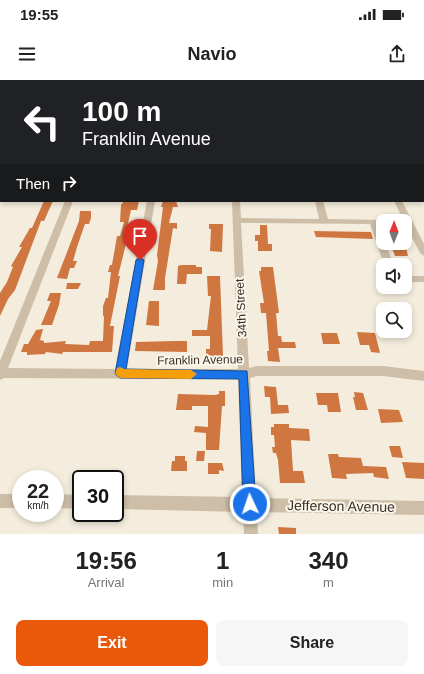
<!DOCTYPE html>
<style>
:root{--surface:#fff;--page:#f6f6f6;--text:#222;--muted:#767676;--accent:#ea580c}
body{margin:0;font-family:Helvetica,sans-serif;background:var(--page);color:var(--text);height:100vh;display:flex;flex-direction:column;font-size:15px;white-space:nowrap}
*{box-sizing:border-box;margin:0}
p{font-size:13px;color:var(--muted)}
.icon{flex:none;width:22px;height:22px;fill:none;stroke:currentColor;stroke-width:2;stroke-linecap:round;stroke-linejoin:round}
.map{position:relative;height:454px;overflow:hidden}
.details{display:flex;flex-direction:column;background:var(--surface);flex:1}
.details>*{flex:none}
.banner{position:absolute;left:0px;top:0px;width:424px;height:122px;box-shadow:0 2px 6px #0003;background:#202124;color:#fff;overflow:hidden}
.needle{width:26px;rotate:1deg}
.fabs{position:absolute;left:376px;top:134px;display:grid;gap:8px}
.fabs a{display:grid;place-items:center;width:36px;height:36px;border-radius:8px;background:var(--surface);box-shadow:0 2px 6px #0003;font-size:20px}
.speed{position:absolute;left:12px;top:390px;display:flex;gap:8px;font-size:20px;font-weight:700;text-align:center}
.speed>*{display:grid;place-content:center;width:52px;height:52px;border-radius:50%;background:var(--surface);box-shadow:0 2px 6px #0003;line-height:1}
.speed small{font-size:10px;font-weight:400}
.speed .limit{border:2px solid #111;border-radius:6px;background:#fff;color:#111}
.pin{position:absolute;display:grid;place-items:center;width:34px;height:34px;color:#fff;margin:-41px -17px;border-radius:50% 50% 50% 0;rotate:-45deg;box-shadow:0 0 4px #0007}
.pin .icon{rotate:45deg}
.me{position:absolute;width:44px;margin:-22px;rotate:357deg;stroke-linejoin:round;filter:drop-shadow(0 0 3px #0008)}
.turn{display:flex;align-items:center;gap:14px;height:84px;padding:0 16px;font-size:18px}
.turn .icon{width:52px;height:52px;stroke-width:2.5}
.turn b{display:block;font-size:28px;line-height:34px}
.then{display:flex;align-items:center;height:38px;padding:0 16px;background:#0003;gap:8px;font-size:15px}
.eta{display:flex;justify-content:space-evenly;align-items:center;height:68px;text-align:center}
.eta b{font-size:24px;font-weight:700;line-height:28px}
.button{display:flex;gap:8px;margin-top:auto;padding:8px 16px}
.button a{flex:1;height:46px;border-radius:8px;background:var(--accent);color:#fff;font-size:16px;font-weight:700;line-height:46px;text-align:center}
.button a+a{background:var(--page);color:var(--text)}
.status{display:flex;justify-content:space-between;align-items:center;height:28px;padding:0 20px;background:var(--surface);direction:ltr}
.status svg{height:11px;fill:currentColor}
header{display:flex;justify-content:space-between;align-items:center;height:52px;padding:0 16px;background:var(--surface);font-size:18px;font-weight:700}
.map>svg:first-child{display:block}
.building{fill:#cf7641}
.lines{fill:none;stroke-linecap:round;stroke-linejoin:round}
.minor{fill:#cebea8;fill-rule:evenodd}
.major{fill:#7d6a59;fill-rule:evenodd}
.route{fill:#1a73e8;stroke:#114b97}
.slow{fill:#f59e0b}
.labels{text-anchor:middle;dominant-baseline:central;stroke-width:4;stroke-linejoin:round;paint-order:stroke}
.street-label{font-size:12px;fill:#3a3029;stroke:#fbf6ea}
.near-street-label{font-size:14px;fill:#3a3029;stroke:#fbf6ea}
</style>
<div class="status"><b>19:55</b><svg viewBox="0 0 49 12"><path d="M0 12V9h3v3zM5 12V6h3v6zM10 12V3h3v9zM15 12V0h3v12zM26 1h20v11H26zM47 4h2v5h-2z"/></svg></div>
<header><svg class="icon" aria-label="menu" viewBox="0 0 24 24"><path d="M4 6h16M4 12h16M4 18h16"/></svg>Navio<svg class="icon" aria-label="share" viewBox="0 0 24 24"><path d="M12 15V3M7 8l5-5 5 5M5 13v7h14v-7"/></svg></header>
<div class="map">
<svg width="424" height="454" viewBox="0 0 424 454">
<rect width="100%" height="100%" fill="#f4eddd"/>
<path class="building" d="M44 121H53L44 141H41L15 210 8 219 0 236V213L7 202 13 187 11 186 22 167H19L30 148H32Z
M124 121H139L137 130H131L127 148H130L118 196H120L110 246H114L112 272H63L62 274 46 272 45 274 27 275V272H21L24 264H28L36 250 43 249 40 260 44 261V263L66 261 65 264 89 265 90 261H103L104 236H103V226L106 218H108L111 192H108L110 185H112L117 156H120L124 142H120L121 125Z
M163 121H176L178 127H173L169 143H177V149L173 148 165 198V210H153L158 181 157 175 163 127H161Z
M80 131H91V138L89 144H85L78 164 73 181H77L74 188H70L67 199 57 198 79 141Z
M209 144H223L222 172 210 171 211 149H209Z
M260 145H267L268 164H272V171H258V161H255V155H260Z
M314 151 371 152 373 159 316 157Z
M390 163H405L408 176H395Z
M181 185H196V187H202V194H187L186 204H177L178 186Z
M261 187H273L279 233H276L278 256H281L282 262H295L296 268H278L280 282 268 281 267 271H269L266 233H261L260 223H264L259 191H261Z
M207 196H220L223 276H220V279H206V269H210V256H192V250H207L211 216H208Z
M67 203H81L78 209H66Z
M50 213H61L59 225 52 245H41L51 221H47Z
M149 221H159V246L146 245Z
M357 252 375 253 380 273 371 272 369 265H360Z
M321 253H337L340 264H323Z
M175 261H187V272L135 271 136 262Z
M264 306 276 307 278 325H288L289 333 271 334 270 317H265Z
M219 311H225V326H222L219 370H206V353L194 352 195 346 208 347V326H192V330H176L178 314 215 315 219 314Z
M354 312 363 313 368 330H356L353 317H355Z
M316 313H338L341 332H328L327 325H318Z
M378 329 399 330 403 342 381 343Z
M274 344H289V348L309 349 310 361 291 360 293 391H303L305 403H280L278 380 276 373H273L272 367H275L274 355H271V347H274Z
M389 366H400L403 378 392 377Z
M197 371H205L204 381H196Z
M328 374H338L339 377 361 378 363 386 386 387 389 399 374 397 373 393 346 394 347 399 332 398Z
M175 376H185V381H187V391H171L172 381H175Z
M402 382 424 383V399L406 398Z
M208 383H222L224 391 219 390V394H208Z
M278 447 296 448V454H279Z"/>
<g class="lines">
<path class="minor" d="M0 0 4 1H1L0 5Z
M38 0H233L234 1H39Z
M305 0H419L420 1H306Z
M423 29H424V33H423Z
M423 64H424V68H423Z
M0 76H1V80H0Z
M423 76H424V80H423Z
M423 116H424V120H423Z
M65 121H73L8 288 115 289 147 121H155L127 289H238L232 121H240L241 138 319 139 315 121H323L328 139 386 140 383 141V145H378L383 157V163H385L394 185H384L370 144 241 143 249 288 257 286H383L424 291V301L383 296H257L250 298 256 418 424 421V435L257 432 258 454H244L243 432 115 429V415L242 417 238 299 4 298 0 300V281Z
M394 121H402L424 164V176L420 173Z
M405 196H424V202H405Z
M0 414H21V428H0Z
M55 414 81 415V429L55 428Z"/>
<path class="major" d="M0 51H1V55H0Z
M423 56H424V60H423Z"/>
</g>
<path class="route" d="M140 178 144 180 126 289 247 291 256 424 254 429 250 430 245 429 243 424 239 299 120 298 115 294 136 180Z"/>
<path class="slow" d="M120 287 124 289 191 290 197 294 191 299 120 298 115 294 117 288Z"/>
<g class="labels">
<g class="street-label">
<text transform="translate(241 228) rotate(-93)">34th Street</text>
<text transform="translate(200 280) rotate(-1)">Franklin Avenue</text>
</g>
<g class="near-street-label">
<text transform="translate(341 426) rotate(1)">Jefferson Avenue</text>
</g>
</g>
</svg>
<div class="fabs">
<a><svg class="needle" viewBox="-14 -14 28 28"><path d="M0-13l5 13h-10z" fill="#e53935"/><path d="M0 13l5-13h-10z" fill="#767676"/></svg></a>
<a><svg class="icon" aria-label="sound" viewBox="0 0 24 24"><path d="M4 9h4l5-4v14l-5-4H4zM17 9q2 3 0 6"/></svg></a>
<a><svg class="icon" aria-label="search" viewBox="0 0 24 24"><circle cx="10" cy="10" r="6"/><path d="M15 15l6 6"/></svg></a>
</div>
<div class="speed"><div>22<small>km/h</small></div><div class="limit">30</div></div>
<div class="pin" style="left:140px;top:180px;background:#d93025"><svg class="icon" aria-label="arrive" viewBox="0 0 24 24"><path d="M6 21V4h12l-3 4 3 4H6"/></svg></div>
<svg class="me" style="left:250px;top:424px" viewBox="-20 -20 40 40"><circle r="17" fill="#1a73e8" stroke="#fff" stroke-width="3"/><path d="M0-11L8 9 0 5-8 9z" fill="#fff"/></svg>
<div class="banner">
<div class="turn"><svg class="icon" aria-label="left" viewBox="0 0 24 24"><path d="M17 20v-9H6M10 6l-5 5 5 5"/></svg><div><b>100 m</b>Franklin Avenue</div></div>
<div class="then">Then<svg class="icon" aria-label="right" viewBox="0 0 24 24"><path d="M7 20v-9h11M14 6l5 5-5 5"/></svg></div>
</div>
</div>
<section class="details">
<div class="eta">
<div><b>19:56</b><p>Arrival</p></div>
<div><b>1</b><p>min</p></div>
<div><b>340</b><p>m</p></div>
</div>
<div class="button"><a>Exit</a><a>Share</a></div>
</section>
